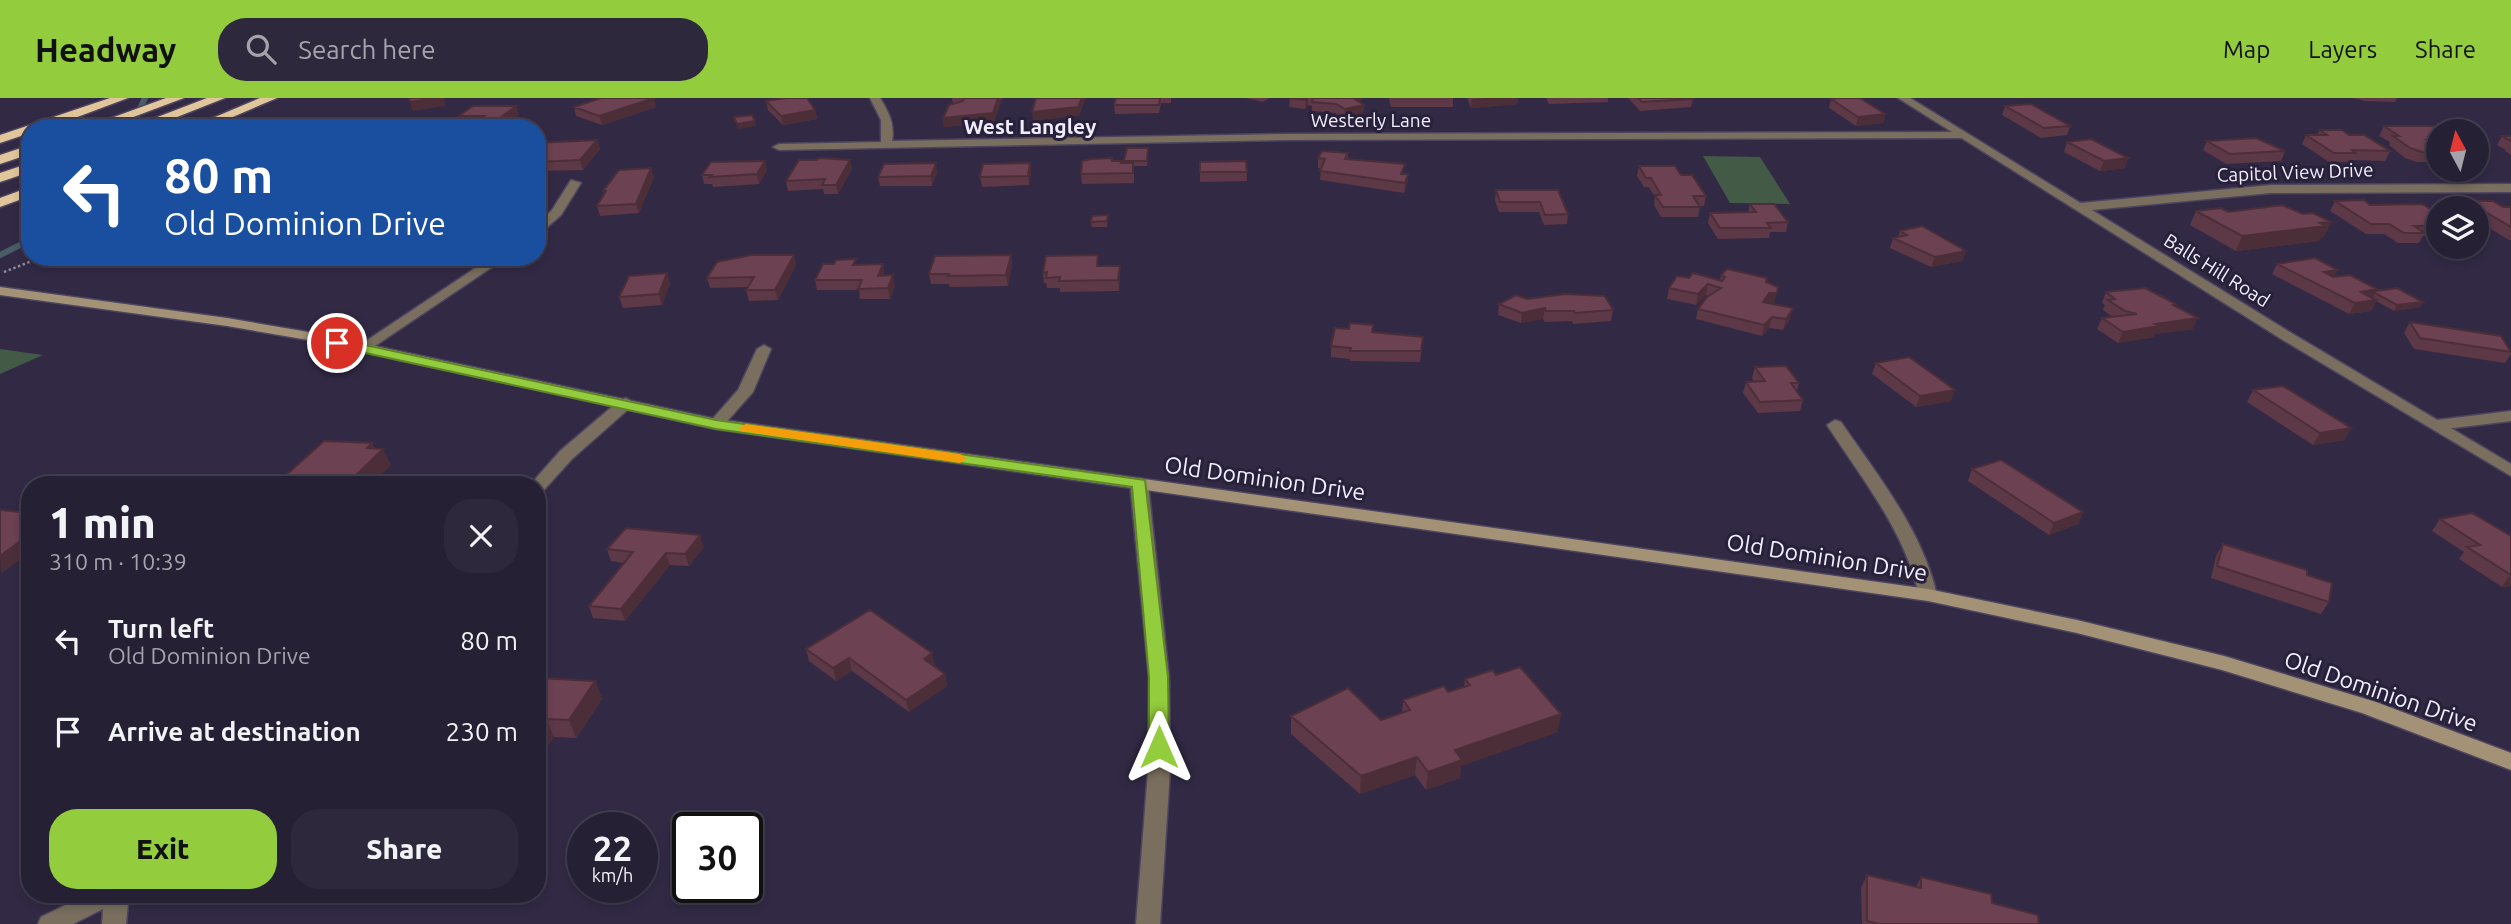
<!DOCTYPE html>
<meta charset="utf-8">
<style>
:root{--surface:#262034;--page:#2e283c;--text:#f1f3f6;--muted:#a4a3ac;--line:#423e4f;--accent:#93cc3d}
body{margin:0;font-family:Ubuntu,sans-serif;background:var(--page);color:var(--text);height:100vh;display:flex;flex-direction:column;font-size:26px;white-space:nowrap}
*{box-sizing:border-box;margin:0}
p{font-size:23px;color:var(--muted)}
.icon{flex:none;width:38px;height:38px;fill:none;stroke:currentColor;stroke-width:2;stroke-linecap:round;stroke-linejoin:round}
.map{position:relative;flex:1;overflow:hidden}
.drawer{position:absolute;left:21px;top:378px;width:525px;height:427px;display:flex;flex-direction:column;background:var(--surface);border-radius:28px;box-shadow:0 4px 10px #0003,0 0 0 2px var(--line)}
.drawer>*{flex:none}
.hud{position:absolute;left:21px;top:21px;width:525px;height:147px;border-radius:28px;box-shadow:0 4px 10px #0003,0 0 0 2px var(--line);background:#1a4fa0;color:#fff;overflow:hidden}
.needle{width:46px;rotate:353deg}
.tools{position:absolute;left:2426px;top:21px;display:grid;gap:14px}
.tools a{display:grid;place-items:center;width:63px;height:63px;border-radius:50%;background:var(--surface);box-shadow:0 4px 10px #0003,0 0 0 2px var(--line);font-size:35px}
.speed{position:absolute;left:567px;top:714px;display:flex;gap:14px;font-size:35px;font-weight:700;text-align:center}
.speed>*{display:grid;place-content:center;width:91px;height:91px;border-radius:50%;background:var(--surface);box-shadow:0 4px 10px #0003,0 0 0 2px var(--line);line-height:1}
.speed small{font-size:18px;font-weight:400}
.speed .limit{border:4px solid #111;border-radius:10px;background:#fff;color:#111}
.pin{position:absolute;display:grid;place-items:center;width:60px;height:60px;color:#fff;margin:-30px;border:4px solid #fff;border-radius:50%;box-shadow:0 2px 7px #0007}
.me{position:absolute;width:77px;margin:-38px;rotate:0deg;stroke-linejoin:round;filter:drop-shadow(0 0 5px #0008)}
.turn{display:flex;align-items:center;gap:24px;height:147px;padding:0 28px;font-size:32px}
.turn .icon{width:91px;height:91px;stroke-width:2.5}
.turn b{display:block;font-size:49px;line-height:60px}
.round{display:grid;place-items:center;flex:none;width:74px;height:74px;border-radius:28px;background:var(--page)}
.head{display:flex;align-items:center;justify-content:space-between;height:119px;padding:0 28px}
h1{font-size:42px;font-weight:800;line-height:52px}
.primary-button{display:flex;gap:14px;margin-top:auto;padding:14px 28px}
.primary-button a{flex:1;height:80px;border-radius:28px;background:var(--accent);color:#111;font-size:28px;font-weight:800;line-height:80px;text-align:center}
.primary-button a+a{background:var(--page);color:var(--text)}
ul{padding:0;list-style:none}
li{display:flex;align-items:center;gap:21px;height:91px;padding:0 28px}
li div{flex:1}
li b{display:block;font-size:26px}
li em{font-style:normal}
header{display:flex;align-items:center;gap:42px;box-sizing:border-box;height:98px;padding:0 35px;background:var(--accent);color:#111}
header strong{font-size:33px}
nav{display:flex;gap:38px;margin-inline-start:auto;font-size:24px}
.search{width:490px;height:63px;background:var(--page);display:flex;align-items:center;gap:18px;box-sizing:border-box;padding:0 24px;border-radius:28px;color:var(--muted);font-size:26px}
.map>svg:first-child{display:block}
.green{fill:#435a47}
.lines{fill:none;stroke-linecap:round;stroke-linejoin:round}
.stream{stroke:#495d66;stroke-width:6}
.minor-casing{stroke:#4d455f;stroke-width:3}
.tertiary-casing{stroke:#4d455f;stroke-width:3}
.secondary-casing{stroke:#4d455f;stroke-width:3}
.motorway-casing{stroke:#4d455f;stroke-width:3}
.path{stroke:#8e889e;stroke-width:2.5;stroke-dasharray:2.5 2.5;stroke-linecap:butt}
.minor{fill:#7a6f5e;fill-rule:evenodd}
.tertiary{fill:#7a6f5e;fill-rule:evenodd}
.secondary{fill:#a49277;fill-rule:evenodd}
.motorway{fill:#e1c69c;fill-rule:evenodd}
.wall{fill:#5d3846}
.shaded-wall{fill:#4c2e39}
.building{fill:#6c4151;stroke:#4c2e39;stroke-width:2}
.route{fill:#93cc3d;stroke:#608528;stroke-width:2}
.slow{fill:#f59e0b}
.labels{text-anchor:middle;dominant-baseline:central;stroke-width:6;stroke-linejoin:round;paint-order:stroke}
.far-street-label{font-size:19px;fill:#f2edff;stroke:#28213a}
.far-neighbourhood-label{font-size:21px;font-weight:bold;fill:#f2edff;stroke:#28213a}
.street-label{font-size:23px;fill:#f2edff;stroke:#28213a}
</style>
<header>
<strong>Headway</strong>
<div class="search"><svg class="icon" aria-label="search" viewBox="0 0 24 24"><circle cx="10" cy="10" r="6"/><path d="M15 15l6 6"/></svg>Search here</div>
<nav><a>Map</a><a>Layers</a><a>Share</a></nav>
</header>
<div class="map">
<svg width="2511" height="826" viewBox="0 0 2511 826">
<rect width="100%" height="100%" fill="#322a45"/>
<path class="green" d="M1703 58 1760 59 1790 106 1730 105Z
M0 251 43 257 0 276Z"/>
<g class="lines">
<path class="stream" d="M131 30 145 0
M0 157 30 142"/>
<defs>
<path id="minor" d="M870 0H880C889 15 895 26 892 43L1285 36 1963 34 1969 37 1963 40 1285 42 779 52 773 49 779 46 881 44V22Z
M571 82 581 85 561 117 537 138V127L552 112Z
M2511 86V94L2271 95 2081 113 2075 109 2081 105 2271 87Z
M492 159H507L366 254 361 255 354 251Z
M764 247 771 251 753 294 722 329H710L708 326 738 292 757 251Z
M626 300 634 305 632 308 572 361 543 393 537 394V387H530L560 353 620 302Z
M2511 313V323L2437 332 2429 327 2437 322Z
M1835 322 1841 324C1878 378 1922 432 1937 497L1935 501 1928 503 1919 497C1905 433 1862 381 1827 327Z
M1139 380 1148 385 1169 579 1170 673 1160 826H1136L1148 673 1149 579 1130 385Z
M88 796H129L126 826H102L103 811 73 826H38L41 819Z"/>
<path id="tertiary" d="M1898 0H1910L2293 236 2511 366V378L2283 242Z"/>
<path id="secondary" d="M0 189 227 220 314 235 716 321 1928 491 2077 522 2224 558 2376 604 2511 655V672L2362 615 2222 572 2077 535 1928 503 716 331 314 243 227 228 0 197Z"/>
<path id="motorway" d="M110 0H128L48 30H30V35L0 45V37Z
M166 0H184L104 30H84Z
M207 0H225L167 23 155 20Z
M260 0H277L207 30H189Z
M30 47V56L0 66V57Z
M30 65V74L0 84V75Z
M30 89V98L0 109V100Z"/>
</defs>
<use href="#minor" class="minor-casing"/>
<use href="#tertiary" class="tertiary-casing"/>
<use href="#secondary" class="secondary-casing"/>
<use href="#motorway" class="motorway-casing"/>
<path class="path" d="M4 174 42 159"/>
<use href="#minor" class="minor"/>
<use href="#tertiary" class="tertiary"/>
<use href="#secondary" class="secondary"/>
<use href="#motorway" class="motorway"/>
</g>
<path class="wall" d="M952 0H1002V1L994 24 944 29 943 20 953 6Z
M1116 0H1171V5H1161L1159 15 1115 16 1114 7Z
M1246 0H1269L1263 4Z
M1290 0H1360L1361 1V5L1364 7 1363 15 1344 20 1335 15 1312 13V8L1308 7 1305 11 1289 9Z
M1389 0H1453V9H1391Z
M1467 0H1518L1517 6 1471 10Z
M1546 0H1608V4L1549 6Z
M1628 0H1692L1693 1 1691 9 1640 13Z
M2353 0H2397L2395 4 2365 3Z
M1831 1 1885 16 1883 25 1856 28 1829 10Z
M766 3 815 12 817 21 783 27 768 12Z
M2005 8 2070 28 2067 37 2041 40 2002 17Z
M574 9H656L602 27 576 18Z
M519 17 503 30H478L477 27H462L459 18Z
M2384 28 2438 33V64H2417L2405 60 2389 47 2390 44 2379 38Z
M2320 32 2349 37 2390 53 2385 63 2352 62 2351 64H2329L2302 46 2306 37H2317Z
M2502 38H2511V57L2505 53 2506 52 2497 47Z
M597 42 600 51 583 72 537 73V45Z
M2207 43 2285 53 2281 63 2226 66 2203 52Z
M2067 44 2128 60 2125 70 2100 73 2064 54Z
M1148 50 1147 68H1134V85L1082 86 1081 76 1113 63 1124 65V63Z
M1348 55V61L1408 76 1407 86 1404 95 1320 82 1321 70H1318V60Z
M1246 63 1247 83 1200 84V64Z
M1030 65 1031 75 1029 87 982 89 980 79Z
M1639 68 1681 77 1706 98 1704 108H1699L1700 109 1698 119H1661L1654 107 1655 99 1649 89H1644L1637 78Z
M852 71 838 96H824L823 91 788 93 786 83Z
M767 72 759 86 713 89 712 86H704L702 77Z
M937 74 932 88H880L878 79Z
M654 79 639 115 600 118 597 108 604 96 603 93Z
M1496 92H1558L1568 116 1567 126 1544 127 1539 114H1499L1495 102Z
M2335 103 2438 116V138H2423L2419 145H2398L2384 136H2366L2330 113Z
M2467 103 2503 109H2511V142H2509L2476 122V110H2463Z
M1750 106 1788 124 1786 134H1770L1769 140 1718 141 1708 125 1710 115H1748Z
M2196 113 2303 116 2331 124 2324 138 2321 139 2319 143 2236 153 2190 127Z
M1108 117 1107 129H1092L1091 124Z
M1900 133 1966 153 1962 163 1931 169 1890 150 1893 140 1898 139Z
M1011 157 1012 168 1008 188 950 189 949 186H931L929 176Z
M2277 166 2334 179 2376 193 2423 204 2420 209 2394 213 2376 203 2371 213 2349 216 2272 176Z
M796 167 778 202 749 203 746 192 748 189 710 190 707 180Z
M857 167 884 176V177L895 188 890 201H860L859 192H817L815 182Z
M1099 168 1120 178 1119 193 1060 194V190H1047L1046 185H1044L1043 175Z
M667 175 670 186 662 207 623 210 619 199Z
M1721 177 1766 184 1774 205 1770 206 1790 221 1783 232 1769 230 1762 238 1696 221 1698 211 1709 198 1706 197 1696 207 1667 201 1669 190 1689 180 1720 182Z
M2106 194 2175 208 2193 231 2155 236 2154 239 2118 245 2097 231 2102 220 2113 219 2103 212 2105 207 2102 205Z
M1527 201 1613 212 1611 223 1573 226 1572 223 1545 224 1543 221 1521 225 1498 217 1499 206Z
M2410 224 2511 252V256L2505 265 2414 251 2404 235Z
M1373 227 1372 234 1423 239 1420 264 1350 263V261L1331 259V248L1349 231Z
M1876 265 1951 303 1916 309 1872 276Z
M1755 269 1799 285 1797 293 1803 302 1800 313 1758 315 1743 295 1746 284H1754L1752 280Z
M2253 292 2345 342 2313 347 2247 304Z
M1972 371 2083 414 2078 426 2049 437 1968 383Z
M2440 421 2511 438V488L2502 489 2459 461 2464 454 2432 433Z
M2223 446 2307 477 2329 504 2321 516 2211 480 2216 458Z
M704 449 689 468 670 467 625 523 593 520 589 508 624 465 611 463 607 451Z
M806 551 935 568H934L945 576 947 588 909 614 852 573 836 583 809 563Z
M1496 577 1561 616 1557 634 1461 668 1460 680 1426 692 1415 677 1360 696 1291 636V618L1381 622 1402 615 1403 602 1448 594 1464 588 1465 581Z
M537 580 595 583 602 601 576 640 554 639 538 662 542 672 537 679Z
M1867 777 1916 789 1921 779 1992 805 2039 826H1862L1861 790Z"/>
<path class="shaded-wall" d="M438 0H446H444L445 8 413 13 410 4Z
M654 0 656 9 602 27 599 18Z
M998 0 1002 1 994 24 944 29 943 20Z
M1082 0H1086L1079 18 1033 23 1032 14Z
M1307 0H1308V7L1305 11 1306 2Z
M1488 0H1518L1517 6 1471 10 1472 1Z
M1361 1V7H1364L1363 15 1344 20 1345 11 1356 2Z
M516 8 519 17 503 30H497L495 24Z
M815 12 817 21 783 27 781 18Z
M1885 16 1883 25 1856 28 1858 19Z
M454 22 455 26 450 30H442Z
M755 23 756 28 738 31 737 26Z
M597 42 600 51 583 72 580 62Z
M2128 60 2125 70 2100 73 2104 63Z
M850 62 852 71 838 96 836 87Z
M765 63 767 72 759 86 757 76Z
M936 65 937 74 932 88 931 78Z
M1030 65 1031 75 1029 87 1028 78Z
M651 70 654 79 639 115 636 106Z
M1408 76 1407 86 1404 95 1405 85Z
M537 84 541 94 537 98Z
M2331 124 2324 138 2321 139 2319 143 2236 153 2242 138Z
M1966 153 1962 163 1931 169 1935 159Z
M794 157 796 167 778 202 775 192Z
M1011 157 1012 168 1008 188 1006 177Z
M883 166 884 176 880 188 878 178Z
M1120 168V178L1119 193 1118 182Z
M2338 172 2332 183 2324 174Z
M667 175 670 186 662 207 659 196Z
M893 177 895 188 890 201 888 190Z
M1708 186 1706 197 1696 207 1698 196Z
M2377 191 2372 202 2361 194Z
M1769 195H1777L1774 205 1766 206 1763 204Z
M2376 202 2371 213 2349 216 2355 205Z
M2423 204 2420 209 2394 213 2397 207Z
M1545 210 1543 221 1521 225 1522 215Z
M1793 210 1790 221 1783 232 1786 221Z
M1772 219 1769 230 1762 238 1764 227Z
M2198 220 2193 231 2155 236 2154 239 2118 245 2123 234 2155 226Z
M1955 292 1951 303 1916 309 1920 298Z
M2351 330 2345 342 2313 347 2320 335Z
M372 345 378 356 383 351 391 367 371 387H346L367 350Z
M2083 414 2078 426 2049 437 2054 425Z
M30 436V454L1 476 0 458Z
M700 437 704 449 689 468 685 456Z
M666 455 670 467 625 523 621 511Z
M2510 477 2511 488 2502 489Z
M932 555 935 568 926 573 924 561Z
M849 560 852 573 836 583 833 570Z
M945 576 947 588 909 614 906 602Z
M595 583 602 601 576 640 569 622Z
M1561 616 1557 634 1461 668 1460 680 1426 692 1428 674 1455 652Z
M546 621 554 639 538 662 542 672 537 679V633Z
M1417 659 1415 677 1360 696 1361 678Z"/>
<path class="building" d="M409 0H438L410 4Z
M601 0H654L599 18 574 9Z
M786 0H807L815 12 781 18 766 3Z
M964 0H998L993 15 943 20 949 7 963 3Z
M1036 0H1082L1078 9 1032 14Z
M1116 0H1160L1159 7H1114Z
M1290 0H1307L1306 2Z
M1313 0H1360L1361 1 1356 2 1364 7 1345 11 1336 6 1312 4Z
M1638 0H1692L1693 1 1642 4Z
M1841 0H1860L1885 16 1858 19 1831 1Z
M2031 6 2070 28 2044 30 2005 8Z
M473 8H516L495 24H476L484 18H459Z
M752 17 755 23 737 26 734 19Z
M434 21 454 22 442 30H422Z
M2384 28H2438L2448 33H2438V42H2427L2438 49V55L2422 54 2410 50 2393 38H2399Z
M2320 32H2342L2349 37H2364L2390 53 2352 52 2355 55H2334L2306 37H2327Z
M2502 38H2511V43Z
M2256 40 2285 53 2230 56 2207 43Z
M2091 41 2128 60 2104 63 2067 44Z
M597 42 580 62 537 64V45Z
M1127 50H1148L1147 63H1124Z
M1322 53 1348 55 1345 61 1405 66 1401 76H1408L1405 85 1320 73 1325 61 1318 60Z
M819 60 850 62 836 87H822L825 81 786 83 799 62H817Z
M1112 60V63H1122L1121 65H1133V75L1081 76 1082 63 1092 61Z
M765 63 757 76 710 79 712 77H702L711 64Z
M1246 63 1247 74H1200V64Z
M936 65 931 78 878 79 884 66Z
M1030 65 1028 78 980 79 983 66Z
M1639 68H1675L1681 77H1692L1706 98H1693L1700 109H1663L1655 97H1661L1651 80H1646Z
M651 70 636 106 597 108 606 93H603L619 72Z
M1496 92H1558L1568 116 1545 117 1540 104H1500Z
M2364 102 2370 107 2422 106 2438 116V128H2414L2425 135H2404L2389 126H2371L2335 103Z
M2467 103H2493L2503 109H2511V129Z
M1750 106H1774L1788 124 1767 125 1771 130H1720L1710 115 1756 114Z
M2282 107 2303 116 2313 115 2331 124 2320 125 2326 128 2242 138 2196 113 2221 110 2228 114Z
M1108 117 1107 123 1091 124 1092 118Z
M1922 128 1966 153 1935 159 1893 140 1907 137 1900 133Z
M751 157H794L775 192H746L754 179 707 180 717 164Z
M1011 157 1006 177 948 178 949 176H929L935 158Z
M1098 157 1097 168H1120L1118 182 1059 183 1060 179 1046 180 1047 174 1043 175 1046 158Z
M2315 160 2338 172 2324 174 2333 179 2350 177 2377 191 2361 194 2376 202 2355 205 2277 166Z
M856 161 853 167 883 166 878 178 893 177 888 190 858 191 862 182H815L823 166H834L836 162Z
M1727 171 1767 180 1766 184 1778 189 1777 195H1769L1763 204 1793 210 1786 221 1772 219 1764 227 1698 211 1707 199 1721 190 1708 186 1698 196 1669 190 1677 178 1689 180 1693 175 1722 183 1725 179 1721 177Z
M667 175 659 196 619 199 629 178Z
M2145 190 2176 206 2173 207 2198 220 2155 226 2159 228 2123 234 2102 220 2137 216 2125 213 2108 202 2115 201 2106 194Z
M2397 190 2423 204 2397 207 2375 195 2376 193Z
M1566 196 1605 198 1613 212 1575 215 1574 213H1546L1545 210 1522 215 1499 206 1516 197 1527 201Z
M2410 224 2501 238 2511 254 2420 240Z
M1350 225 1373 227 1372 234 1423 239 1421 253H1350L1351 250 1331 248 1335 230 1349 231Z
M1909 259 1955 292 1920 298 1876 265Z
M1786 268 1799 285H1791L1803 302 1760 304 1746 284 1765 283 1755 269Z
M2283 288 2351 330 2320 335 2253 292Z
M324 343 372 345 367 350 383 351 346 387H275Z
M2001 362 2083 414 2054 425 1972 371Z
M0 412 30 415V436L0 458Z
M2472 415 2511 438V477L2467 449 2480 447 2440 421Z
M626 430 700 437 685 456 666 455 621 511 589 508 633 454 607 451Z
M2223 446 2307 472V477L2332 485 2329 504 2217 468Z
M870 512 932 555 924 561 945 576 906 602 849 560 833 570 806 551Z
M1520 569 1561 616 1455 652 1462 662 1428 674 1417 659 1361 678 1291 618 1348 590 1381 622 1410 612 1403 602 1444 588 1448 594 1470 587 1465 581 1493 572 1496 577Z
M537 580 595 583 569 622 546 621 537 633Z
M1867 777 1921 790V779L1991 796 1992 805 2038 817 2039 826H1879L1867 823Z"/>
<path class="route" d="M337 241 716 322 1145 382 1168 579 1169 649 1159 656 1149 649V579L1132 389 716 331 333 248 331 245Z"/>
<path class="slow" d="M746 326 960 356 967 360 960 365 741 333 739 330Z"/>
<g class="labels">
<g class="far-street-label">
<text x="1371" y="22">Westerly Lane</text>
<text transform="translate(2295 74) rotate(-2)">Capitol View Drive</text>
<text transform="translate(2217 172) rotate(32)">Balls Hill Road</text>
</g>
<g class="far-neighbourhood-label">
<text x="1030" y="28">West Langley</text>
</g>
<g class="street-label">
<text transform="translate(1265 380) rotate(8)">Old Dominion Drive</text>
<text transform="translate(1827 459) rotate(9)">Old Dominion Drive</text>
<text transform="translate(2381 593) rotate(19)">Old Dominion Drive</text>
</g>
</g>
</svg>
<div class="tools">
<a><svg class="needle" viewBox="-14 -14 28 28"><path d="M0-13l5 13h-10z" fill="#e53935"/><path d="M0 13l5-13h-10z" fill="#a4a3ac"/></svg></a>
<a><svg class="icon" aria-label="layers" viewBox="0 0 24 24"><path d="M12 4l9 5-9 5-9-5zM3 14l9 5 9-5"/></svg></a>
</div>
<div class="speed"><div>22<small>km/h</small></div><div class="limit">30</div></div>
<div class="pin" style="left:337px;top:245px;background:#d93025"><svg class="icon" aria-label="arrive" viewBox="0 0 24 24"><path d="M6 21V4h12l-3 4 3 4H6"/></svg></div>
<svg class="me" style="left:1159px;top:649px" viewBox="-20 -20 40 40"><path d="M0-17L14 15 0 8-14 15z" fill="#93cc3d" stroke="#fff" stroke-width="4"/></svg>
<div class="hud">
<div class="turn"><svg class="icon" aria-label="left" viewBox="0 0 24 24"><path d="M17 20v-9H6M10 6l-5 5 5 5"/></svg><div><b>80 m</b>Old Dominion Drive</div></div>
</div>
<section class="drawer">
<div class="head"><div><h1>1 min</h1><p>310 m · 10:39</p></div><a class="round"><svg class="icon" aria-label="close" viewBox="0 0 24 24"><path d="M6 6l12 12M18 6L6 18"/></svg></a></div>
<ul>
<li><svg class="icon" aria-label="left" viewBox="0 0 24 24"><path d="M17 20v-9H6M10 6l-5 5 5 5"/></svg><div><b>Turn left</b><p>Old Dominion Drive</p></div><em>80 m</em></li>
<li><svg class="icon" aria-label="arrive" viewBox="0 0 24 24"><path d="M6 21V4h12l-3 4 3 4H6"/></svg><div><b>Arrive at destination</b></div><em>230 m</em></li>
</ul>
<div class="primary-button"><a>Exit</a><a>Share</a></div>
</section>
</div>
